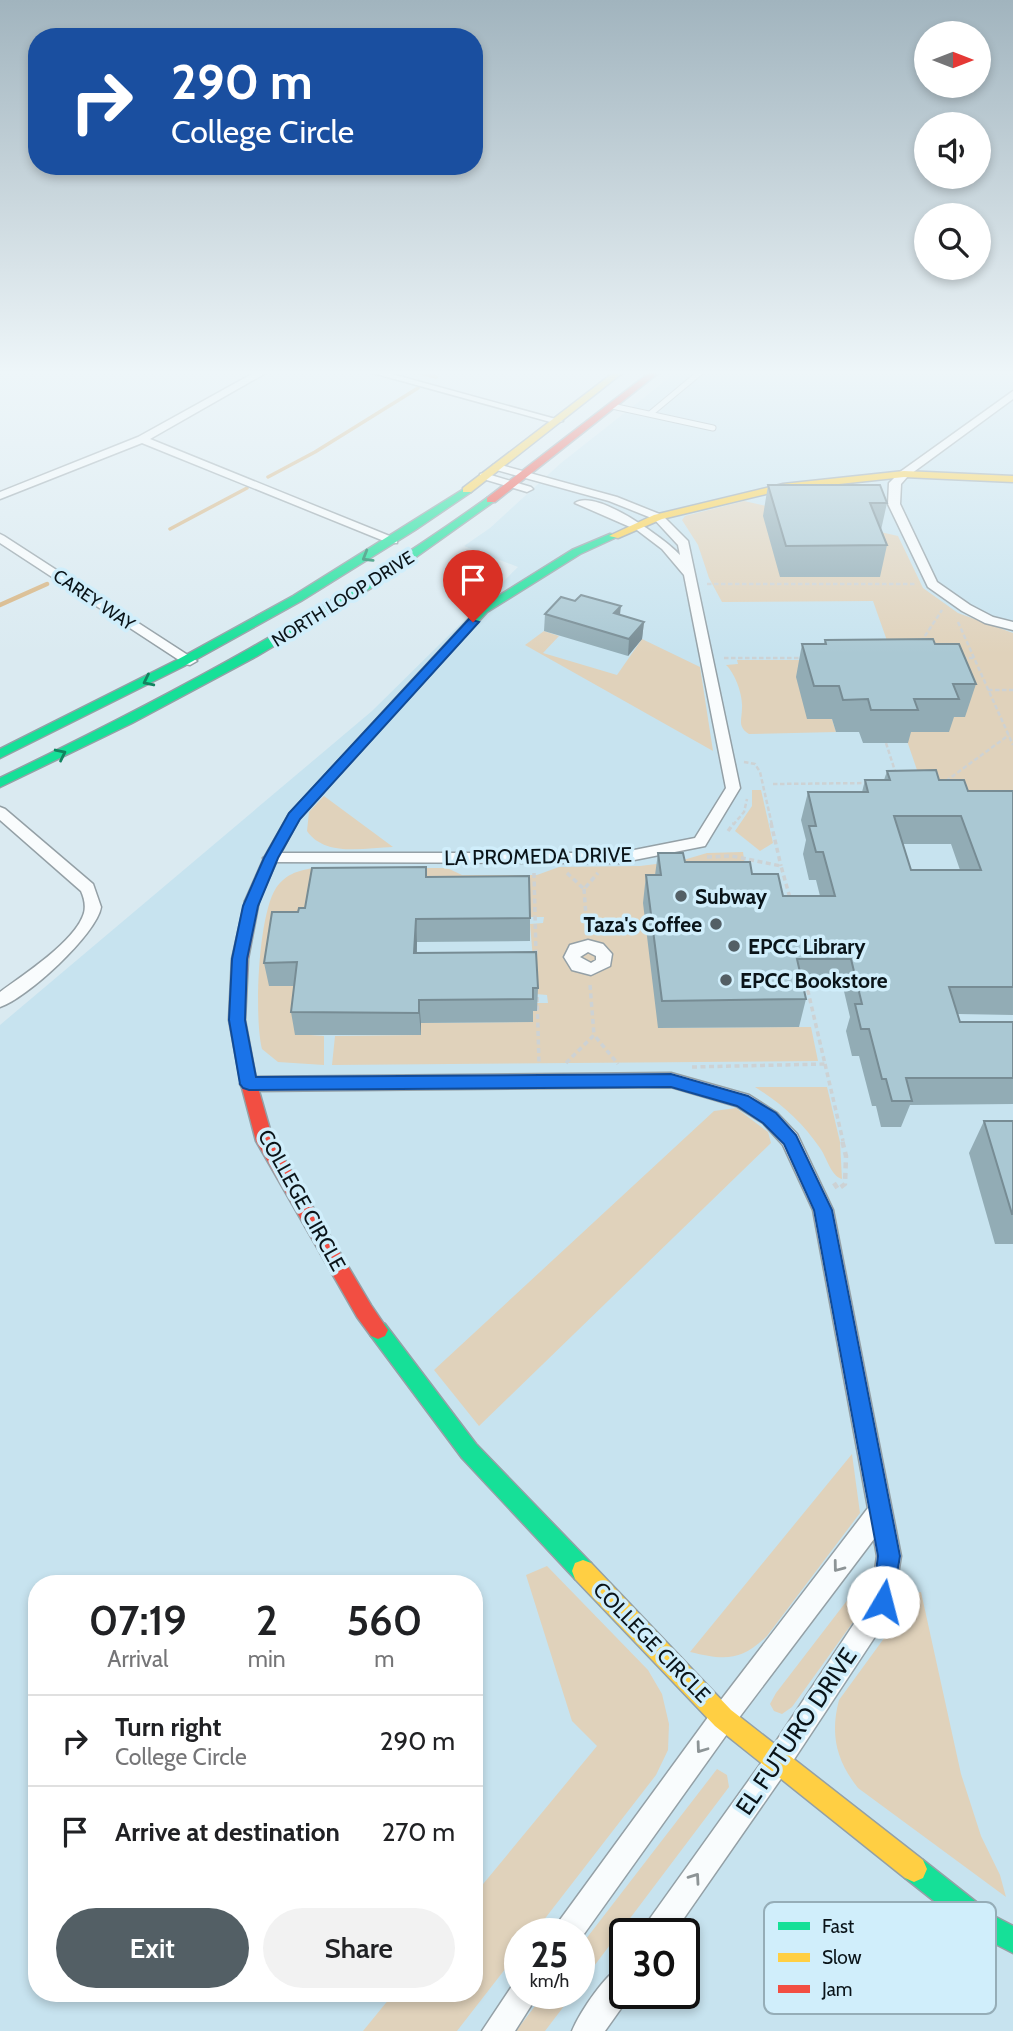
<!DOCTYPE html>
<style>
:root{--surface:#fff;--page:#f2f2f2;--text:#202124;--muted:#757577;--line:#e0e0e0;--accent:#535f65}
body{margin:0;font-family:Cabin,sans-serif;background:var(--page);color:var(--text);height:100vh;display:flex;flex-direction:column;font-size:26px;white-space:nowrap}
*{box-sizing:border-box;margin:0}
p{font-size:23px;color:var(--muted)}
.icon{flex:none;width:38px;height:38px;fill:none;stroke:currentColor;stroke-width:2;stroke-linecap:round;stroke-linejoin:round}
.map{position:relative;flex:1;overflow:hidden}
.panel{position:absolute;left:28px;top:1575px;width:455px;height:427px;display:flex;flex-direction:column;background:var(--surface);border-radius:28px;box-shadow:0 4px 10px #0003}
.panel>*{flex:none}
.guide{position:absolute;left:28px;top:28px;width:455px;height:147px;border-radius:28px;box-shadow:0 4px 10px #0003;background:#1a4fa0;color:#fff;overflow:hidden}
.needle{width:46px;rotate:90deg}
.buttons{position:absolute;left:914px;top:21px;display:grid;gap:14px}
.buttons a{display:grid;place-items:center;width:77px;height:77px;border-radius:50%;background:var(--surface);box-shadow:0 4px 10px #0003;font-size:35px}
.speed{position:absolute;left:504px;top:1918px;display:flex;gap:14px;font-size:35px;font-weight:700;text-align:center}
.speed>*{display:grid;place-content:center;width:91px;height:91px;border-radius:50%;background:var(--surface);box-shadow:0 4px 10px #0003;line-height:1}
.speed small{font-size:18px;font-weight:400}
.speed .limit{border:4px solid #111;border-radius:10px;background:#fff;color:#111}
.pin{position:absolute;display:grid;place-items:center;width:60px;height:60px;color:#fff;margin:-72px -30px;border-radius:50% 50% 50% 0;rotate:-45deg;box-shadow:0 0 7px #0007}
.pin .icon{rotate:45deg}
.me{position:absolute;width:77px;margin:-38px;rotate:8deg;stroke-linejoin:round;filter:drop-shadow(0 0 5px #0008)}
.turn{display:flex;align-items:center;gap:24px;height:147px;padding:0 28px;font-size:32px}
.turn .icon{width:91px;height:91px;stroke-width:2.5}
.turn b{display:block;font-size:49px;line-height:60px}
.eta{display:flex;justify-content:space-evenly;align-items:center;height:119px;text-align:center}
.eta b{font-size:42px;font-weight:600;line-height:49px}
.button{display:flex;gap:14px;margin-top:auto;padding:14px 28px}
.button a{flex:1;height:80px;border-radius:42px;background:var(--accent);color:#fff;font-size:28px;font-weight:600;line-height:80px;text-align:center}
.button a+a{background:var(--page);color:var(--text)}
ul{padding:0;list-style:none}
li{display:flex;align-items:center;gap:21px;height:91px;padding:0 28px;border-top:2px solid var(--line)}
li div{flex:1}
li b{display:block;font-size:26px}
li em{font-style:normal}
.map>svg:first-child{display:block}
.built{fill:#c7e3ef;fill-rule:evenodd}
.green{fill:#e0d2bb}
.lines{fill:none;stroke-linecap:round;stroke-linejoin:round}
.stream-far1{stroke:#d7b37f;stroke-width:3.5}
.stream{stroke:#d7b37f;stroke-width:4.5}
.lane-casing{stroke:#94a0a6;stroke-width:7}
.street-casing{stroke:#94a0a6;stroke-width:3}
.fast-casing{stroke:#94a0a6;stroke-width:3}
.slow-casing{stroke:#94a0a6;stroke-width:3}
.jam-casing{stroke:#94a0a6;stroke-width:3}
.path-far2{stroke:#cdd2d4;stroke-width:2.5;stroke-dasharray:4.5 2.5;stroke-linecap:butt}
.path-far1{stroke:#cdd2d4;stroke-width:3.5;stroke-dasharray:5 3.5;stroke-linecap:butt}
.path{stroke:#cdd2d4;stroke-width:4.5;stroke-dasharray:6 4.5;stroke-linecap:butt}
.lane{stroke:#f9fcfd;stroke-width:5}
.street{fill:#f9fcfd;fill-rule:evenodd}
.fast{fill:#16e098;fill-rule:evenodd}
.slow{fill:#ffcf43;fill-rule:evenodd}
.jam{fill:#f24e42;fill-rule:evenodd}
.wall{fill:#92acb5;fill-rule:evenodd}
.shaded-wall{fill:#778c94}
.building{fill:#aac8d3;stroke:#778c94;stroke-width:2;fill-rule:evenodd}
.oneway{stroke:#11845f}
.oneway2{stroke:#8d9496}
.route{fill:#1a73e8;stroke:#114b97;stroke-width:2}
.poi-dot{fill:#535f65;stroke:#d0eefb;stroke-width:2.5}
.labels{text-anchor:middle;dominant-baseline:central;stroke-width:7;stroke-linejoin:round;paint-order:stroke}
.far-street-label{font-size:18px;fill:#0a1419;stroke:#d0eefb}
.street-label{font-size:21px;fill:#0a1419;stroke:#d0eefb}
.poi-label{font-size:21px;font-weight:bold;fill:#0a1419;stroke:#d0eefb;text-anchor:start}
.near-street-label{font-size:24px;fill:#0a1419;stroke:#d0eefb}
.key{fill:#d0eefb;stroke:#95adb7;stroke-width:2}
.key-label{font-size:19px;fill:#0a1419}
</style>
<div class="map">
<svg width="1013" height="2031" viewBox="0 0 1013 2031">
<rect width="100%" height="100%" fill="#daeaf1"/>
<path class="built" d="M679 370H1013V2031H0V1025L372 711 518 567 464 546 490 528 561 463ZM37 1584H474V1993H37ZM520 1934H579V1993H520ZM625 1934H684V1993H625Z"/>
<path class="green" d="M744 501 898 536 923 588 958 613 1013 633V819L930 808 904 732 943 717 965 716 891 652 873 601 722 602 709 578 698 545 682 520 685 516Z
M544 631 559 636 543 653 617 675 642 639 700 667 713 751 525 645Z
M737 660H837L807 719H832L836 732 749 734C737 726 742 720 742 708 743 695 735 673 726 665L738 664Z
M752 790H761L773 843 760 851 735 831 752 806Z
M324 796 393 847C364 848 325 857 307 831L309 812Z
M743 852 747 881 658 1028 811 1027 818 1061 332 1065 335 1036 420 1035 421 1023 532 1022 533 1011 537 1003H548L547 995 536 994 530 924 543 923 544 917H530L529 899 301 986 295 1034 324 1036V1065L278 1062 262 1049C254 1017 258 916 276 888 286 874 297 871 313 868H447L462 875H537L559 867 640 866 680 861 707 853Z
M755 1087H827L840 1142 842 1179C831 1176 827 1158 820 1148 802 1122 782 1104 755 1087Z
M736 1108 768 1132 771 1143 479 1426 434 1370 714 1111Z
M852 1454 860 1513 767 1636C740 1662 724 1660 690 1652Z
M547 1566 648 1670 662 1694 669 1724 668 1750 656 1775 533 1934H520V1950L457 2031H363L394 1993H474V1895L597 1746 572 1721 526 1575Z
M862 1581 874 1593 792 1707 782 1714 774 1711 770 1704 776 1693Z
M921 1592 961 1774 981 1836 1000 1875 1006 1897 858 1788C836 1760 830 1734 839 1700L917 1593Z
M717 1769 727 1775 729 1787 579 1986V1948Z
M545 1993H574L545 2031H516Z"/>
<g class="lines">
<path class="stream-far1" d="M407 370 436 377
M268 477 315 452 418 388
M170 529 247 488"/>
<path class="stream" d="M0 605 47 584"/>
<defs>
<path id="lane" d="M612 406 713 428
M650 414 703 370"/>
<path id="street" d="M259 370H271L150 439 397 539V543H389L142 443 0 499V492L138 437Z
M362 370H377L563 421 554 423Z
M1013 391V399L908 476 901 484 900 504 937 582 970 605 993 617 1013 622V630L985 623 962 611 928 587 888 504 889 483 900 472Z
M497 464 617 497 662 515 688 541 740 788 705 846 619 863 265 862 263 858 271 853H619L695 838 726 788 684 575 662 549 637 530 575 503C596 488 665 539 680 555L678 545 654 519 609 501 493 469V465Z
M484 473 531 487 533 489 527 492 480 478V474Z
M0 534 4 536 197 661 190 665 185 664 0 543Z
M0 807 5 809 93 884 101 907C97 934 26 999 0 1007V992C23 975 76 941 84 913 86 905 84 898 81 891L0 820Z
M588 940 603 944 612 954 610 966 591 975 572 970 564 957 570 945ZM588 952 596 956V960L591 963 580 957Z
M671 1073 749 1095 777 1113 797 1134 833 1210 901 1556 892 1611 787 1770 673 1934H642L646 1924 769 1752 871 1598 877 1556 874 1539 732 1727 579 1941V1934H553L557 1924 714 1709 868 1508 813 1210 783 1145 763 1123 736 1106 671 1087 249 1091 243 1089 240 1084 243 1079 249 1077Z
M625 1964V1993H632L605 2031H572C580 2012 607 1971 625 1964Z
M520 1980V1993H539L515 2031H482L514 1983Z"/>
<path id="fast" d="M467 487 472 490 471 492 415 530 301 601 184 666 0 758V749L175 661 293 596Z
M487 498 496 500 378 584 257 656 132 723 0 787V778C170 696 334 608 487 498Z
M610 534 619 536 580 554 487 612 299 819 278 858 257 905H247L245 901 264 858 289 814 479 608 572 550Z
M378 1321 385 1324 476 1444 591 1563 594 1571 591 1579 583 1582 575 1579 462 1458 371 1336 368 1330 371 1324Z
M914 1856 923 1860 994 1916 1013 1926V1953L976 1934 905 1878 901 1869 905 1860Z"/>
<path id="slow" d="M617 370H626L471 492H463V488Z
M904 471 1013 476V482L904 477 783 490 662 519 618 538 609 536 654 515 783 484Z
M583 1560 591 1563 731 1710 923 1860 927 1869 923 1878 914 1882 905 1878 715 1726 575 1579 572 1571 575 1563Z"/>
<path id="jam" d="M653 370H662L495 502H487V498Z
M252 896 259 901 248 959 245 1020 257 1084 273 1140 371 1305 388 1330 385 1336 378 1339 371 1336 357 1317 256 1141 241 1084 229 1020 232 959 245 901Z"/>
</defs>
<use href="#lane" class="lane-casing"/>
<use href="#street" class="street-casing"/>
<use href="#fast" class="fast-casing"/>
<use href="#slow" class="slow-casing"/>
<use href="#jam" class="jam-casing"/>
<path class="path-far2" d="M707 584H916
M958 622 1013 745
M921 642 942 610
M724 658H804
M962 658H974
M988 690H1013
M886 743 896 774
M744 762 755 764 760 772 772 825
M946 781 1009 735
M773 784 869 783
M733 825 744 812 747 799"/>
<path class="path-far1" d="M771 823 781 866
M728 831 734 823
M707 857 732 856 781 866 790 898
M534 873 536 955
M567 873 584 889 598 873
M584 889 587 930
M590 985 594 1035
M537 997 539 1063
M566 1063 594 1035 618 1064
M825 1064 843 1141
M692 1067 825 1064 807 987"/>
<path class="path" d="M834 1183 838 1189 845 1184 846 1156 842 1140"/>
<use href="#lane" class="lane"/>
<use href="#street" class="street"/>
<use href="#fast" class="fast"/>
<use href="#slow" class="slow"/>
<use href="#jam" class="jam"/>
</g>
<path class="wall" d="M768 485 887 503 881 530 887 545 880 577H780L763 516Z
M545 614 620 615 644 622 642 639 628 656 544 631Z
M825 640 935 644 976 684 965 717H954L949 732H911L908 743H863L859 732H836L832 719H807L796 677 802 644H824Z
M887 771 939 780 968 791H1013V1015L958 1014 960 1022H1013V1104L910 1105 901 1127H881L876 1106H872L859 1056H852L846 1031 850 1017 843 987H803L806 999 799 1027 658 1028 643 903 646 875H655L658 853 685 862 752 874 783 896H820L816 880H809L803 854 806 840 801 820 808 792H862L865 780H884ZM903 844H951L960 870H911Z
M427 877 530 918V941L417 942V953L538 988 537 1011H533V1022L421 1023V1035H295L291 1012 294 986H269L264 963 298 912 305 908Z
M984 1121H1013V1244H995L969 1153Z"/>
<path class="shaded-wall" d="M621 606 619 623 614 613Z
M644 622 642 639 628 656 629 639Z
M416 919 417 942 416 976 414 953Z
M419 1000 421 1023V1035L419 1013Z"/>
<path class="building" d="M768 485H880L887 503H870L887 545 786 546Z
M581 595 621 606 614 613 644 622 629 639 545 614 561 597 575 601Z
M933 639 935 644H959L976 684H953L959 699H914L918 710H871L868 699 843 700 839 686H814L802 644H826L825 640Z
M936 770 939 780H964L968 791H1013V987H949L960 1022H1013V1078H906L912 1101H892L886 1079H882L869 1029H861L855 1004H862L851 959H797L806 999 662 1001 646 875H661L658 853H683L685 862H750L752 874H778L783 896H835L823 852H816L809 826H816L808 792H868L865 780H890L887 771ZM894 816H961L981 870H911Z
M426 867V877L529 876 530 918 416 919 414 953 536 952 538 988H533V999L419 1000V1013L291 1012 297 962 264 963 272 912H298L299 908H305L312 868Z
M984 1121H1013V1214H1012Z"/>
<defs><path id="oneway-chevron" d="M-2-3.5L2.5 0L-2 3.5" fill="none" stroke-width="1.6" stroke-linecap="round" stroke-linejoin="round" transform="scale(1.75)"/></defs>
<g class="oneway">
<use href="#oneway-chevron" transform="translate(367 557) rotate(149)"/>
<use href="#oneway-chevron" transform="translate(148 681) rotate(154)"/>
<use href="#oneway-chevron" transform="translate(61 754) rotate(-26)"/>
</g>
<g class="oneway2">
<use href="#oneway-chevron" transform="translate(838 1567) rotate(127)"/>
<use href="#oneway-chevron" transform="translate(701 1748) rotate(126)"/>
<use href="#oneway-chevron" transform="translate(695 1878) rotate(-55)"/>
</g>
<linearGradient id="sky" x2="0" y2="1"><stop stop-color="#a1b4be"/><stop offset="0.57" stop-color="#eef6f9"/><stop offset="1" stop-color="#eef6f9" stop-opacity="0"/></linearGradient>
<rect width="1013" height="654" fill="url(#sky)"/>
<path class="route" d="M469 619 479 622 300 819 278 858 258 906 247 959 245 1020 256 1077 671 1074 748 1096 776 1113 796 1135 832 1210 900 1556 891 1610 883 1613 875 1610 872 1602 878 1556 814 1210 784 1144 763 1123 737 1106 671 1087 249 1090 243 1088 240 1084 229 1020 232 959 243 906 264 858 289 813Z"/>
<g class="poi-dot">
<circle cx="681" cy="896" r="7"/>
<circle cx="716" cy="924" r="7"/>
<circle cx="734" cy="946" r="7"/>
<circle cx="726" cy="980" r="7"/>
</g>
<g class="labels">
<g class="far-street-label">
<text transform="translate(343 599) rotate(-32)">NORTH LOOP DRIVE</text>
<text transform="translate(94 600) rotate(34)">CAREY WAY</text>
</g>
<g class="street-label">
<text transform="translate(538 856) rotate(-1)">LA PROMEDA DRIVE</text>
<text transform="translate(302 1200) rotate(61)">COLLEGE CIRCLE</text>
<text transform="translate(652 1642) rotate(46)">COLLEGE CIRCLE</text>
</g>
<g class="poi-label">
<text x="695" y="896">Subway</text>
<text x="702" y="924" text-anchor="end">Taza's Coffee</text>
<text x="748" y="946">EPCC Library</text>
<text x="740" y="980">EPCC Bookstore</text>
</g>
<g class="near-street-label">
<text transform="translate(796 1731) rotate(-56)">EL FUTURO DRIVE</text>
</g>
</g>
<rect x="764" y="1902" width="232" height="112" rx="10" class="key"/>
<rect x="778" y="1922" width="32" height="8" fill="#16e098"/>
<rect x="778" y="1953" width="32" height="9" fill="#ffcf43"/>
<rect x="778" y="1985" width="32" height="8" fill="#f24e42"/>
<g class="key-label">
<text x="822" y="1933">Fast</text>
<text x="822" y="1964">Slow</text>
<text x="822" y="1996">Jam</text>
</g>
</svg>
<div class="buttons">
<a><svg class="needle" viewBox="-14 -14 28 28"><path d="M0-13l5 13h-10z" fill="#e53935"/><path d="M0 13l5-13h-10z" fill="#757577"/></svg></a>
<a><svg class="icon" aria-label="sound" viewBox="0 0 24 24"><path d="M4 9h4l5-4v14l-5-4H4zM17 9q2 3 0 6"/></svg></a>
<a><svg class="icon" aria-label="search" viewBox="0 0 24 24"><circle cx="10" cy="10" r="6"/><path d="M15 15l6 6"/></svg></a>
</div>
<div class="speed"><div>25<small>km/h</small></div><div class="limit">30</div></div>
<div class="pin" style="left:473px;top:622px;background:#d93025"><svg class="icon" aria-label="arrive" viewBox="0 0 24 24"><path d="M6 21V4h12l-3 4 3 4H6"/></svg></div>
<svg class="me" style="left:883px;top:1602px" viewBox="-20 -20 40 40"><circle r="19" fill="#fff"/><path d="M0-13L10 11 0 6-10 11z" fill="#1a73e8"/></svg>
<div class="guide">
<div class="turn"><svg class="icon" aria-label="right" viewBox="0 0 24 24"><path d="M7 20v-9h11M14 6l5 5-5 5"/></svg><div><b>290 m</b>College Circle</div></div>
</div>
<section class="panel">
<div class="eta">
<div><b>07:19</b><p>Arrival</p></div>
<div><b>2</b><p>min</p></div>
<div><b>560</b><p>m</p></div>
</div>
<ul>
<li><svg class="icon" aria-label="right" viewBox="0 0 24 24"><path d="M7 20v-9h11M14 6l5 5-5 5"/></svg><div><b>Turn right</b><p>College Circle</p></div><em>290 m</em></li>
<li><svg class="icon" aria-label="arrive" viewBox="0 0 24 24"><path d="M6 21V4h12l-3 4 3 4H6"/></svg><div><b>Arrive at destination</b></div><em>270 m</em></li>
</ul>
<div class="button"><a>Exit</a><a>Share</a></div>
</section>
</div>
